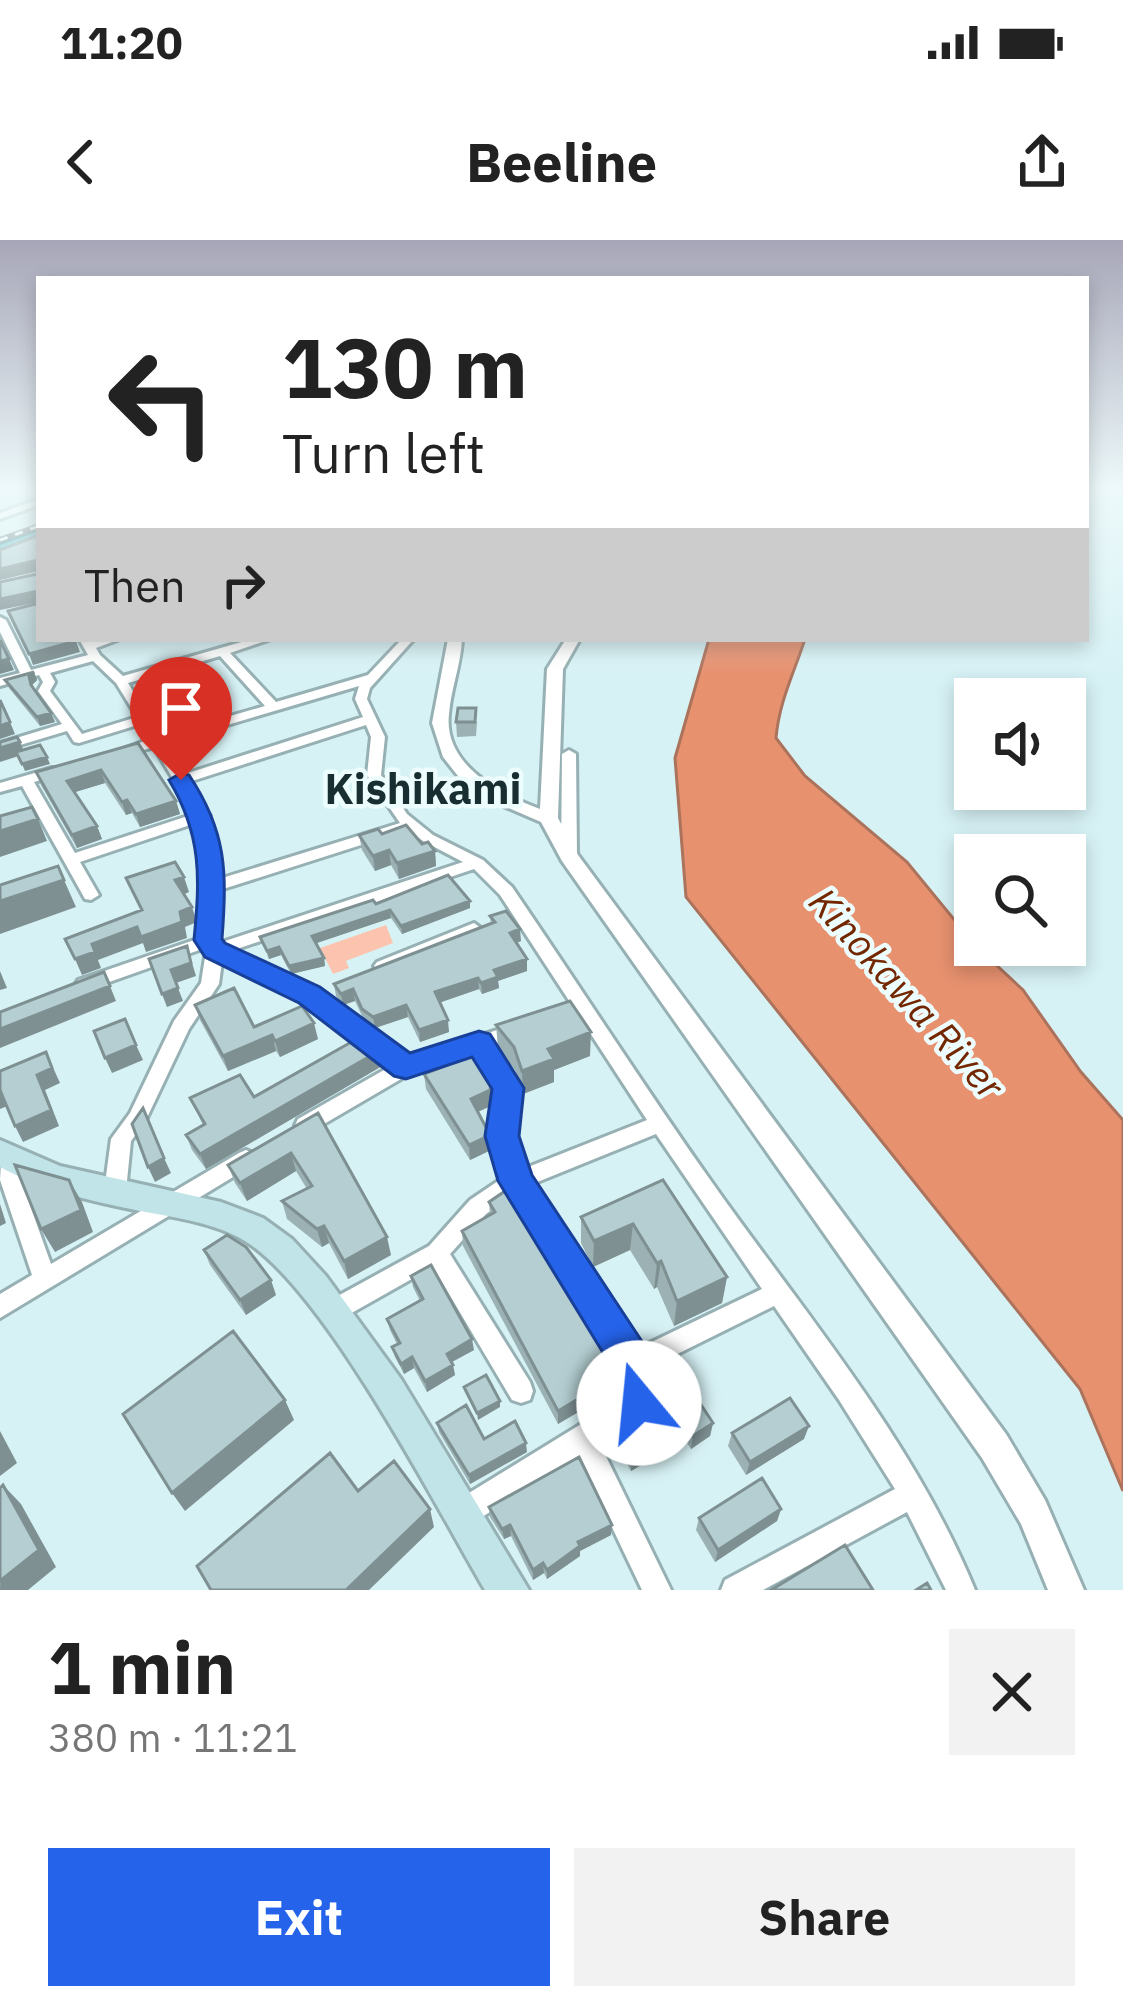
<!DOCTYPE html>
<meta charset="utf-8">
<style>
:root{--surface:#fff;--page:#f2f2f2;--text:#222;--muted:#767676;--accent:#2563eb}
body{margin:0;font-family:"IBM Plex Sans",sans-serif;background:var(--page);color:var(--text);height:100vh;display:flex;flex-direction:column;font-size:45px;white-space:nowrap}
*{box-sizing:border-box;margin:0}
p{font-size:39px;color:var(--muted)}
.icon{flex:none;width:66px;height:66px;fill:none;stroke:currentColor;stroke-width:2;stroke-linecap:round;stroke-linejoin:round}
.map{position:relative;height:1350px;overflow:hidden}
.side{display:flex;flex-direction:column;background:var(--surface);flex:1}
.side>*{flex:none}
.hud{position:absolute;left:36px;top:36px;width:1053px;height:366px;border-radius:0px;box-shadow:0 6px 18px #0003;background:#fff;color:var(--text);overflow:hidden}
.buttons{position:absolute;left:954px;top:438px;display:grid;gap:24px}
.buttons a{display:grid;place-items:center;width:132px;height:132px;border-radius:0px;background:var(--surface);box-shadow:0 6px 18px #0003;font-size:60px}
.pin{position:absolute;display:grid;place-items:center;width:102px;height:102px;color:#fff;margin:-123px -51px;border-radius:50% 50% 50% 0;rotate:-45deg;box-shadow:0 0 12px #0007}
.pin .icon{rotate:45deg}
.me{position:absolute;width:132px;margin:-66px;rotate:343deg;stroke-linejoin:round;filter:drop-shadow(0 0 9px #0008)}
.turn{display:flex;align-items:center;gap:42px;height:252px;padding:0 48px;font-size:54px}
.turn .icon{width:156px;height:156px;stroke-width:2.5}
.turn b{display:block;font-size:84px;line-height:102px}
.then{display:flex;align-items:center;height:114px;padding:0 48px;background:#0003;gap:24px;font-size:45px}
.round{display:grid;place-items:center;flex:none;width:126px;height:126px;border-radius:0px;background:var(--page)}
.head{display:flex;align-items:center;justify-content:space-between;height:204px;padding:0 48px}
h1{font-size:72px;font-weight:800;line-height:90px}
.cta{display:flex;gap:24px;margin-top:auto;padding:24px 48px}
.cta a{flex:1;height:138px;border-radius:0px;background:var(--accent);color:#fff;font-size:48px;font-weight:800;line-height:138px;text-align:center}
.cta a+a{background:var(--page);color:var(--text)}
.status{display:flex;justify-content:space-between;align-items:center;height:84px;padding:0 60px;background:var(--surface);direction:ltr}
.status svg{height:33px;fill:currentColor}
header{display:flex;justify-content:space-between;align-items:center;height:156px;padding:0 48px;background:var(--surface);font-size:54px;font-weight:800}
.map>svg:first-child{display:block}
.green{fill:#fcc4af}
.water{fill:#e7916f;stroke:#ac735c;stroke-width:3}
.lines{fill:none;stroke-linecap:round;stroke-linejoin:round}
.minor-casing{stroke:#96b0b3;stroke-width:6}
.tertiary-casing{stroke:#96b0b3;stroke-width:6}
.secondary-casing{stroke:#96b0b3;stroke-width:6}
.trunk-casing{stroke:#2b7c85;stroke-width:6}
.minor{fill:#fff;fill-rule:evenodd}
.tertiary{fill:#fff;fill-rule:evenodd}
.secondary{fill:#c1e4e8;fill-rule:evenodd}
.trunk{fill:#58b8c2;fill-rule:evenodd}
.rail-casing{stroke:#617072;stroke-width:6}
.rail{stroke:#edfdfe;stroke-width:3;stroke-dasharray:8;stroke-linecap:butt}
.wall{fill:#9bb1b4}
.shaded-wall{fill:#7e9092}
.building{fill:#b4ced1;stroke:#7e9092;stroke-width:3}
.route{fill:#2563eb;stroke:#184099;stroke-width:3}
.labels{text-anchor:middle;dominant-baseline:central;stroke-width:9;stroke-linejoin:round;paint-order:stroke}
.water-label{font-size:39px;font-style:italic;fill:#732700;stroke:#edfdfe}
.quarter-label{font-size:42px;font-weight:bold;fill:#182e31;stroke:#edfdfe}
</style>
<div class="status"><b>11:20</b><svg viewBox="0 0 49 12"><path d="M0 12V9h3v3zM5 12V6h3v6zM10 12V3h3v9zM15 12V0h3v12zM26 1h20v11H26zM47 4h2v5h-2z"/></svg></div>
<header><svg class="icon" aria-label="back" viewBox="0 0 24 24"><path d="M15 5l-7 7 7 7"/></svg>Beeline<svg class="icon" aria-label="share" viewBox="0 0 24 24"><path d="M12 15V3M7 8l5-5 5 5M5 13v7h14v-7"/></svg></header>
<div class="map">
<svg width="1123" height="1350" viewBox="0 0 1123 1350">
<rect width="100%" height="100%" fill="#d7f2f5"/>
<path class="green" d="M386 685 393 703 346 721 349 728 333 734 320 708Z"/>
<path class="water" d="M709 399H805C794 433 779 462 776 498L805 536 907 622 975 705 1023 750 1081 832 1123 880V1251L1080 1149 686 657 675 518Z"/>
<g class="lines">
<defs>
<path id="minor" d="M39 259V265L0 279V273Z
M0 377 6 380 31 430 88 415 79 399H91L92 401 120 399 96 408 100 415 123 436 252 399H271L230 413 276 462 368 435 402 399H414L370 448 367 459 385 497 381 535 407 574 433 595 483 620 512 647C583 751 650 856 723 958 813 1083 916 1206 975 1350H946L907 1272 763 1350H721L725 1340 895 1249 839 1160 774 1066 645 1130 652 1163 648 1172 599 1202 671 1350H642L578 1216 471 1284 461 1287 451 1284 448 1274 451 1264 625 1157 620 1128 513 955 486 974 450 1014 530 1142 533 1151 530 1160 521 1163 512 1160 433 1027 341 1079 333 1082 325 1079 321 1071 325 1063 429 1006 470 960 504 937 492 896 498 849 475 812 413 832 312 891 305 893 298 891 295 885 298 879 391 826 303 760 222 721 219 744 189 789 144 884 131 901 126 951 123 958 115 960 107 958 104 951 111 899 130 873 174 781 201 743 206 711 205 708 84 751 78 750 75 745 78 740 200 698 204 647 196 583 80 622 99 655 91 660 85 659 22 546 0 552V543L52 528H62V534L34 542 75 613 194 574 154 507 122 516 115 512 150 499 141 484 79 503 74 502 67 491 0 511V503L62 484 38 451 43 442 39 435 0 446V438L20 433 0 392ZM220 416 265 466 161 496 128 443ZM93 421 116 443 137 477 82 494 50 451 55 442 50 433ZM359 446 355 459 363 477 185 534 166 503ZM366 485 371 497 367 535 400 583 219 639 210 576 189 542ZM408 590 423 601 463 622 219 703 217 700 220 650ZM474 629 500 655 647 880 523 929 512 896 518 848 491 806 522 796 524 791 522 786 515 784 409 819 315 750 231 711ZM656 894 762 1049 637 1109 530 945Z
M569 510 576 514 577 616 569 621 561 616 562 514Z
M474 683 482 689 480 693 389 730H377L374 726 377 722Z
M2 906 9 909 12 915 51 1024 239 913 246 910 253 913 256 919 253 925 0 1078V1054L32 1035 0 940Z"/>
<path id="tertiary" d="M448 399H462C461 425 451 448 449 474 443 525 500 554 540 569L547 429 566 399H580L563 429 558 578 578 615 1006 1194 1045 1260 1084 1350H1048L1021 1284 982 1218 562 621 541 582 490 560 458 536 443 517 432 483Z"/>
<path id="secondary" d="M0 900 60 926 221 962 263 978 292 999 326 1036 401 1139 529 1350H485C436 1267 319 1038 238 997 209 982 173 977 140 971 92 961 44 951 0 927Z"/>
<path id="trunk" d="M39 291V302L0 316V305Z"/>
</defs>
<use href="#minor" class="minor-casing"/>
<use href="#tertiary" class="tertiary-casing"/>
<use href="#secondary" class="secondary-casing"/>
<use href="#trunk" class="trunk-casing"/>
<use href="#minor" class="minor"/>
<use href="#tertiary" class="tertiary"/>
<use href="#secondary" class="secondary"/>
<use href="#trunk" class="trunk"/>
<defs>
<path id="rail" d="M0 300 39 286"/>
</defs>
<use href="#rail" class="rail-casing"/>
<use href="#rail" class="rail"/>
</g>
<path class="wall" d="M34 432 37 440 32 445 55 482 40 486 9 448 5 440Z
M456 482H477L476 496 457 497Z
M138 503 176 561 180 574 140 587 132 573 126 575 105 543 75 552 97 586 102 599 77 608 41 545 36 532Z
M382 594 422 604 435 611 436 626 399 639 391 625 375 631 362 610 359 595Z
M470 661V668L402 694 391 678 316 703 324 718 325 726 291 734 281 715 269 719 260 697 376 664Z
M490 676 521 701 516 703 527 731 498 741 499 748 482 754 479 749 440 762 449 792 420 802 408 777 375 788 364 780 355 761 343 765 336 756 334 744 491 684Z
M195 765 254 787 318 799 280 817 276 811 228 831 200 780Z
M496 785 590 816 554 830V842L523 854 515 830 498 808Z
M445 810 492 839 491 866 478 872 491 910 470 920 426 849 424 834 447 825Z
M379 811 382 826 206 929 192 910 186 895 203 885 190 858 254 857Z
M318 873 391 1015 348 1039 329 1003 322 1007 287 979 282 961 307 949 296 931 247 961 235 943 228 925Z
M663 940 727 1037 722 1063 674 1086 657 1047 654 1049 630 1010 593 1027 581 1003V977Z
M489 962 619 1148 558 1184 463 1006 462 991 490 975Z
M204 1010 276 1055 246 1075 210 1025Z
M411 1036 474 1110 452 1122 455 1135 427 1152 414 1128 404 1134 395 1117 392 1107 397 1104 390 1090 387 1079 420 1061 413 1047Z
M665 1151 713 1183 710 1196 691 1209 685 1200 631 1231 616 1203 617 1190 663 1165Z
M437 1183 484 1199 527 1212 470 1244 439 1192Z
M732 1193 804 1199 746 1235 728 1206Z
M489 1267 611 1295 580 1311V1316L547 1339 544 1333 533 1340 511 1296 504 1299 490 1277Z
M781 1269 777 1281 715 1322 696 1290 699 1278Z"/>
<path class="shaded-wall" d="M38 320 39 331 0 340V329Z
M38 351 39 362 0 370V359Z
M76 401 80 412 33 425 29 414Z
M9 419 14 430 0 434V421Z
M34 432 37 440 32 445 29 436Z
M51 473 55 482 40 486 37 477Z
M10 482 15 494 0 499V486Z
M20 502 25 514 0 522V508Z
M47 517 50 524 25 531 22 524Z
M101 530 105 543 72 553 67 541Z
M127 560 132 573 126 575 122 562Z
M176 561 180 574 140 587 136 574Z
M38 579 47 601 0 617V591Z
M97 586 102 599 77 608 72 595Z
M389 610 391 625 375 631 373 616Z
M435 611 436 626 399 639 397 623Z
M184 637 189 652 180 656 175 640Z
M64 640 76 667 0 694V661Z
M470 661V668L402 694 401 686Z
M192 667 197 682 185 687 187 698 146 712 141 697 180 672Z
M390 670 391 678 314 704 312 696Z
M137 687 143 703 98 720 101 728 82 735 75 719 92 704Z
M520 689 521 701 511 705 510 693Z
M187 706 196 736 176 743 171 730Z
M279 707 281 715 269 719 267 711Z
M324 718 325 726 291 734 289 726Z
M527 719V731L498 741 499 748 482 754 481 743 494 730Z
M0 731 7 748 0 750Z
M478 738 479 749 436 764 435 752Z
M110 746 116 761 0 808V789Z
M178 748 183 761 167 767 162 754Z
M353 749 355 761 343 765 341 754Z
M406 765 408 777 375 788 373 777Z
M448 780 449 792 420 802 419 790Z
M314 783 318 799 280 817 275 801Z
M591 792 590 816 554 830V842L523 854 522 831 548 809Z
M272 795 276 811 228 831 223 816Z
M136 805 143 820 112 833 105 818Z
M379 811 382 826 206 929 200 914Z
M46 812 60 843 45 850 59 886 23 902 15 886Z
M492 839 491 866 472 874 471 859Z
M0 850 10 865 0 869Z
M490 895 491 910 470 920 469 905Z
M291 913 296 931 247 961 240 943Z
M164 918 171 933 155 942 148 927Z
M69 940 82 962 93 992 55 1012 41 989Z
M0 964 6 983 0 986Z
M633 984 630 1010 593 1027 594 1001Z
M324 986 329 1003 322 1007 317 989Z
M387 997 391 1015 348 1039 344 1021Z
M661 1021 657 1047 654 1049 657 1023Z
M727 1037 722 1063 674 1086 677 1061Z
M271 1040 276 1055 246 1075 240 1060Z
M472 1099 474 1110 448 1124 447 1114Z
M412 1117 414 1128 404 1134 401 1124Z
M453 1125 455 1135 427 1152 425 1141Z
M620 1134 619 1148 558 1184V1171Z
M285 1160 294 1180 185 1271 172 1253Z
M500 1161V1167L478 1180 477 1173Z
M713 1183 710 1196 691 1209 693 1196Z
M809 1186 804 1199 746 1235 750 1222Z
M688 1187 685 1200 631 1231 632 1218Z
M0 1191 17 1223 0 1236Z
M526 1203 527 1212 470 1244 469 1235Z
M3 1245 21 1264 56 1327 28 1350H0Z
M430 1269 434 1287 369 1350H346Z
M781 1269 777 1281 715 1322 718 1310Z
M510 1285 511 1296 504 1299 502 1289Z
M612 1285 611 1295 580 1311V1316L547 1339V1330L578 1302Z
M543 1323 544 1333 533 1340V1330Z"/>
<path class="building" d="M39 292V399H75L76 401 29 414 8 371 39 363 38 351 0 359V342L37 334 38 320 0 329V310L37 296Z
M0 400 9 419 0 421Z
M34 432 29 436 31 445 51 473 37 477 5 440Z
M0 460 10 482 0 486Z
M458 468H476L475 482H456Z
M17 497 20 502 0 508V502Z
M138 503 176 561 136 574 127 560 122 562 101 530 67 541 97 586 72 595 36 532Z
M40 505 47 517 22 524 16 512Z
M32 567 38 579 0 591V576Z
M406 585 422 604 428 602 435 611 397 623 389 610 373 616 359 595 378 589 382 594Z
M175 622 184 637 175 640 192 667 180 672 182 682 141 697 137 687 92 704 95 712 75 719 65 699 142 670 126 638Z
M58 626 64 640 0 661V645Z
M448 635 470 661 401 686 390 670 312 696 324 718 289 726 279 707 267 711 260 697 373 660 376 664Z
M506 671 520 689 510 693 527 719 494 730 498 737 481 743 478 738 435 752 448 780 419 790 406 765 373 777 362 769 353 749 341 754 334 744 495 682 490 676Z
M187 706 191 723 171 730 178 748 162 754 149 719Z
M104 732 110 746 0 789V772Z
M234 748 254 787 302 766 314 783 275 801 272 795 223 816 195 765Z
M570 761 591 792 548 809 554 819 522 831 514 807 496 785Z
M125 779 136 805 105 818 94 791Z
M362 796 379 811 200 914 186 895 205 884 190 858 240 835 254 857Z
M468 803 492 839 490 850 471 859 490 895 469 905 424 834 453 823 445 810Z
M46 812 52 828 37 835 51 870 15 886 0 850V831Z
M143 868 164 918 148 927 132 884Z
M318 873 387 997 344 1021 324 986 317 989 282 961 312 946 291 913 240 943 228 925Z
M15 925 69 940 81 970 41 989Z
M663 940 727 1037 677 1061 661 1021 657 1023 633 984 594 1001 581 977Z
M511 947 620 1134 558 1171 462 991 495 972 489 962Z
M227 995 246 1007 271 1040 240 1060 204 1010Z
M431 1025 472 1099 447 1114 453 1125 425 1141 412 1117 401 1124 392 1107 400 1103 387 1079 423 1059 411 1036Z
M233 1091 285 1160 172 1253 123 1174Z
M486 1135 500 1161 477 1173 464 1147Z
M684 1139 713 1183 693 1196 688 1187 632 1218 617 1190 671 1160 665 1151Z
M790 1158 809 1186 750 1222 732 1193Z
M466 1165 484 1199 515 1181 526 1203 469 1235 437 1183Z
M330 1213 358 1251 394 1221 430 1269 346 1350H211L197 1326Z
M579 1217 612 1285 578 1302 580 1306 547 1330 543 1323 533 1330 510 1285 502 1289 489 1267Z
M762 1238 781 1269 718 1310 699 1278Z
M3 1245 39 1310 0 1341V1248Z
M845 1305 873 1350H771Z
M927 1343 931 1350H916Z"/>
<linearGradient id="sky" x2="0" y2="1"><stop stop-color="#a7a6b8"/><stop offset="0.57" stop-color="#edf9fa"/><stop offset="1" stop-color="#edf9fa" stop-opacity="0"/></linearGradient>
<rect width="1123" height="435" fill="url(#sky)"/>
<path class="route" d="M181 533 189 535C227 592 227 632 222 699L225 703 320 747 410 813 479 791 490 794 524 848 519 896 532 935 647 1109 660 1163 654 1178 639 1184 624 1178 613 1129 498 941 485 896 492 849 472 817 406 839 394 836 299 763 205 717 194 700C200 638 202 595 169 540Z"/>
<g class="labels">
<g class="water-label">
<text transform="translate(907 753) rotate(48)">Kinokawa River</text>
</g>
<g class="quarter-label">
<text x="423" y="548">Kishikami</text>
</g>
</g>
</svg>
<div class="buttons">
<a><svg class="icon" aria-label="sound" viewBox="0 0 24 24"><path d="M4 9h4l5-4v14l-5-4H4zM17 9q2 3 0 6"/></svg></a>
<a><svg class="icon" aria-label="search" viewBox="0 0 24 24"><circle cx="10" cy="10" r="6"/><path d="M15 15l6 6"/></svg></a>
</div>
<div class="pin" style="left:181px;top:540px;background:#d93025"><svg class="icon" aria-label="arrive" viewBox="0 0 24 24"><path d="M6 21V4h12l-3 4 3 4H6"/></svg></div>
<svg class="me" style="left:639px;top:1163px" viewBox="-20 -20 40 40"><circle r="19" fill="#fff"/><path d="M0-13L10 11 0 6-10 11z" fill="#2563eb"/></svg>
<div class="hud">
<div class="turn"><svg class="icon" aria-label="left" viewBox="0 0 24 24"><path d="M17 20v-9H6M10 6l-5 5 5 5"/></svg><div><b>130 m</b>Turn left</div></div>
<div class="then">Then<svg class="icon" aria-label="right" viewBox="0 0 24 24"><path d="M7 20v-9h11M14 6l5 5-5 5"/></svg></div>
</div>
</div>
<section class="side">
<div class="head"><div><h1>1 min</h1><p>380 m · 11:21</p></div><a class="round"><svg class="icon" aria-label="close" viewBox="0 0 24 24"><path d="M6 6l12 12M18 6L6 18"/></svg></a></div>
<div class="cta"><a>Exit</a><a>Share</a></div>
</section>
